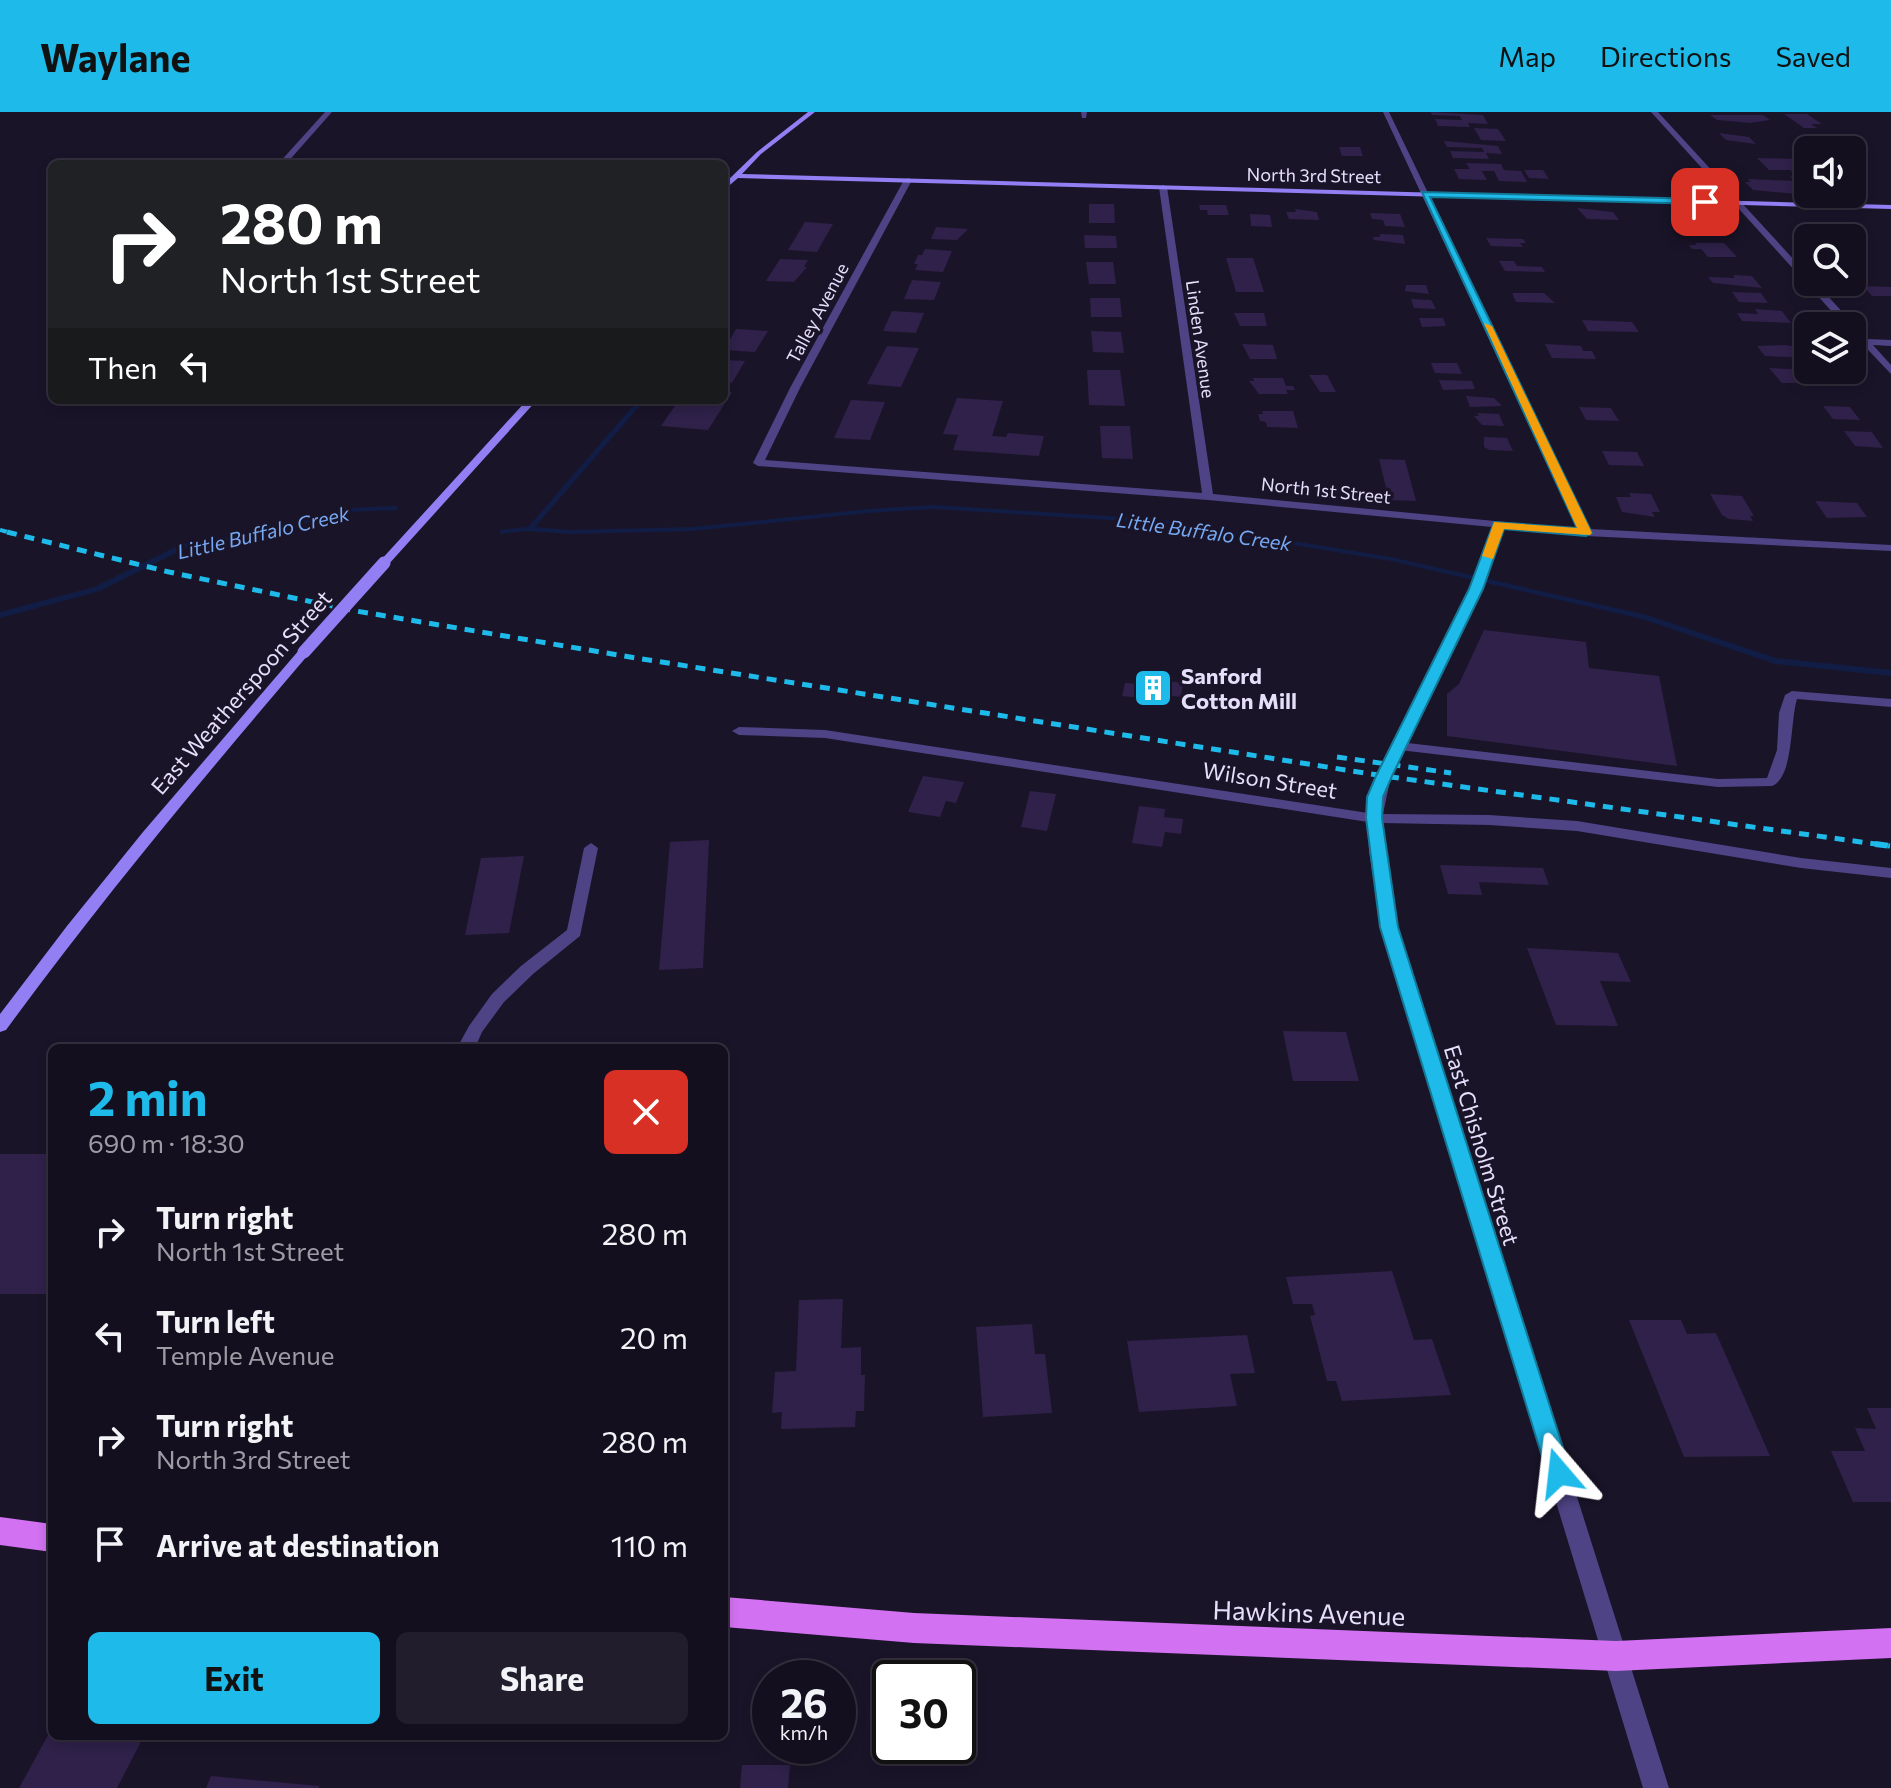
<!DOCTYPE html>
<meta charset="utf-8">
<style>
:root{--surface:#140f1f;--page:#211d2c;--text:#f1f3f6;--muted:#9d9ca4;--line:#332f3d;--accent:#1ebae9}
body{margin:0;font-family:Commissioner,sans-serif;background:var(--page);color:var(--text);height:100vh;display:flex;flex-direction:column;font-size:30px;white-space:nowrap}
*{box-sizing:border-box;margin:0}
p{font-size:26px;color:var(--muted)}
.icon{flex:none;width:44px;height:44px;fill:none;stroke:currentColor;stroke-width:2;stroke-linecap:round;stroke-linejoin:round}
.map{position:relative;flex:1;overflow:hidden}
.drawer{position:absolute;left:48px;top:932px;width:680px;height:696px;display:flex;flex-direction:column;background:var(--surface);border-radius:12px;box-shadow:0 4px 12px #0003,0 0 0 2px var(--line)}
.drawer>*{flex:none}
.top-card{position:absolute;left:48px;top:48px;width:680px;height:244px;border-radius:12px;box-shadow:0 4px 12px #0003,0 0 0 2px var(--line);background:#202124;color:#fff;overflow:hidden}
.controls{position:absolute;left:1794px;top:24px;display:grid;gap:16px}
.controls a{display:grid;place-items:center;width:72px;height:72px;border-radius:12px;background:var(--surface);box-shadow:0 4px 12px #0003,0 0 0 2px var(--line);font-size:40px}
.speed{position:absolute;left:752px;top:1548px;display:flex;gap:16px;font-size:40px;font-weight:700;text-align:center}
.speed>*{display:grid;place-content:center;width:104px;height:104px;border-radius:50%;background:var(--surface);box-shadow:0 4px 12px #0003,0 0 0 2px var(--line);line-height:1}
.speed small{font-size:20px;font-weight:400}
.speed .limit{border:4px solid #111;border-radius:12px;background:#fff;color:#111}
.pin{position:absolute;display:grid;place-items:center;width:68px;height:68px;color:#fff;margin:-34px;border-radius:16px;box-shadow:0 4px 12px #0006}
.me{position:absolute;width:88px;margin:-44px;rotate:343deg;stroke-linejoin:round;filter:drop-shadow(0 0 6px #0008)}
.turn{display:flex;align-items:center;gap:28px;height:168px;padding:0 40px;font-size:36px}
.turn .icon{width:104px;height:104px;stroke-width:2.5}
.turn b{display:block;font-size:56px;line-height:68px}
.then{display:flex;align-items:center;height:76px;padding:0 40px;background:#0003;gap:16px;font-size:30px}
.round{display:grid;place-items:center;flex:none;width:84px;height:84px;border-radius:12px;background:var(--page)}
.overview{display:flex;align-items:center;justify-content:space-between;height:136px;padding:0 40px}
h1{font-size:48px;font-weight:700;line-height:60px;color:var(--accent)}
.cta{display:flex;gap:16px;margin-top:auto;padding:16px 40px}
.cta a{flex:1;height:92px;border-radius:12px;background:var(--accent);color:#111;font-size:32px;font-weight:700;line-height:92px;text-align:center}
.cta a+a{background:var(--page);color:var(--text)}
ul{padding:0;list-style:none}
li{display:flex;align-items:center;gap:24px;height:104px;padding:0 40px}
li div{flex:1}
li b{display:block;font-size:30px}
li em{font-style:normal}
header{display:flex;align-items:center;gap:48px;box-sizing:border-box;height:112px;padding:0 40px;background:var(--accent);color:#111}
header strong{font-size:38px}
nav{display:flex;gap:44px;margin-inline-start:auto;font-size:28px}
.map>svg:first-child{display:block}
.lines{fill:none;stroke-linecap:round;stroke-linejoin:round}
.stream{fill:#111d45;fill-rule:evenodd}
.building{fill:#2f2149}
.lane{fill:#4e4384;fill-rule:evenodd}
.street{fill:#4e4384;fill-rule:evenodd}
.secondary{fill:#917ff3;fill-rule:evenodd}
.primary{fill:#d271f1;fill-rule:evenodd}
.rail-far2{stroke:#1ebae9;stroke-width:4;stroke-dasharray:7 6;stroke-linecap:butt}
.rail-far1{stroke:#1ebae9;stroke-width:5;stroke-dasharray:10 8;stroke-linecap:butt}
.rail{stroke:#1ebae9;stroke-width:6;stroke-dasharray:13 11;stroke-linecap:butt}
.secondary-bridge{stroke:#917ff3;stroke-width:13}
.route{fill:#1ebae9;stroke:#147997;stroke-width:2}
.slow{fill:#f59e0b}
.labels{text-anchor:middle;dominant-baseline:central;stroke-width:7;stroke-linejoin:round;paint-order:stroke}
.far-street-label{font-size:18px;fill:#e6dffc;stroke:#1a1429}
.far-water-label{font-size:20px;font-style:italic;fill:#77a9f2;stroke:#1a1429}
.poi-label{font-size:22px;font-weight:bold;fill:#e6dffc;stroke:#1a1429;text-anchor:start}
.street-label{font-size:22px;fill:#e6dffc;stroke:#1a1429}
.near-street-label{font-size:26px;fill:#e6dffc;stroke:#1a1429}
</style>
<header>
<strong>Waylane</strong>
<nav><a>Map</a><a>Directions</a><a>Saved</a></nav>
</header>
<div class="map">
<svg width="1891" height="1676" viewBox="0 0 1891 1676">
<rect width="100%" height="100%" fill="#1a1429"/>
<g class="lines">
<path class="stream" d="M638 288H645L535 415 571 418 693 415 868 397 934 393 1158 407 1391 445 1647 503 1776 546 1891 558V564L1775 552 1642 507 1391 449 1158 411 934 397 868 401 693 419 571 422 525 419 500 422V418L528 415Z
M394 394H397V398L348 400 251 425 186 436 100 479 0 506V500L94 475 181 432 251 421 348 396Z"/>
</g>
<path class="building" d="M1431 0 1483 3 1488 12 1468 11 1470 15 1438 14 1435 7 1462 8 1460 4 1432 3Z
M1784 2H1807L1822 12H1811L1817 16H1804Z
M1710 3H1763L1770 8 1750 11 1717 8Z
M1474 16 1498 17 1506 29 1481 28Z
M1719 21 1749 25 1756 32 1726 28Z
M1444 29 1498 34 1502 42 1486 41 1489 47 1453 46 1450 39 1484 40 1482 36 1447 35Z
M1339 35H1360L1363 44H1342Z
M1757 46 1808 47V59L1797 58 1808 65V83L1753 78 1745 70H1750L1748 67 1794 69 1790 64 1797 65 1790 58H1769Z
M1466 51 1501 52 1504 58 1521 59 1527 70 1499 69 1494 59H1482L1487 68 1459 67 1454 57H1470Z
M1524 58H1543L1549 67 1529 66Z
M1089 92H1114L1115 111H1089Z
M1199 93H1226L1229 103H1208L1207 98H1200Z
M1577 96 1613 100 1619 108 1587 107Z
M1295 97 1317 100 1319 108 1289 107 1286 100H1296Z
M1370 101 1400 102 1405 115 1385 114 1383 108 1372 107Z
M1250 102 1270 103 1272 115 1251 114Z
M805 110 833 112 817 140 788 138Z
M936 115 968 117 957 128 931 127Z
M1380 122 1403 123 1405 132 1374 128 1373 125H1380Z
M1084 123 1116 124 1117 136H1085Z
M1486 126 1523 127 1526 131H1520L1523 135 1491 134Z
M1695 131H1724L1737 145H1708L1701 137H1692L1689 133H1697Z
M925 137 952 139 943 160 915 158 918 152H914L918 143H922Z
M1226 146H1253L1264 180H1236Z
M780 147 808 148 804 155H807L794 170 766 169Z
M1499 149H1514L1517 154 1542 155 1545 160 1505 159Z
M1086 150H1113L1116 172H1089Z
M1733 163 1752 164 1762 176 1713 171 1708 165 1735 166Z
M912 168 941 170 934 188 904 187Z
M1406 173H1426L1429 182 1405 179Z
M1863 174 1891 175V184H1872Z
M1732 180 1761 181 1768 191 1739 190Z
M1512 181H1544L1555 191 1516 190Z
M1090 186H1120L1122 205H1091Z
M1411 187 1431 188 1436 197 1414 196Z
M1755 197 1782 199 1791 211 1742 209 1737 201 1758 202Z
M892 199 924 201 916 221 883 219Z
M1234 201H1264L1267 214H1240Z
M1419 206H1443L1446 214 1422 215Z
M1582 208 1632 210 1639 220 1588 219Z
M736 217 768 219 755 240 724 238Z
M1091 219 1121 220 1124 241 1093 240Z
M1242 232 1273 233 1277 247H1250Z
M1545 232 1581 234 1583 239H1592L1596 247 1552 246Z
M1785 233 1806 236 1808 246 1765 244 1757 234Z
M887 234 919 236 901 275 867 272Z
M724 248 745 249 732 271 724 270Z
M1431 251H1457L1462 262 1435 261Z
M1769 256 1814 258 1828 261 1833 267H1822L1826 271H1782Z
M1087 258H1120L1125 294 1089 293Z
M1309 263H1327L1336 280H1320Z
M1253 266H1283L1286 274H1293L1295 278H1286L1288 282H1259L1249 269H1254Z
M1439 268 1472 269 1475 277 1443 278Z
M724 279 732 280 708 318 661 314 679 288H724Z
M1466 284 1494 286 1502 294 1470 295Z
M957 286 1003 289 992 324 1006 325 1008 321 1044 324 1039 344 953 338 958 323 943 322Z
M851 288 885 290 870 328 834 326Z
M1823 294 1850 295 1860 308 1833 307Z
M1579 295 1611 296 1619 309 1586 308Z
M1262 299H1293L1298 316 1267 315 1266 310 1260 309 1258 302H1263Z
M1477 301 1499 302 1504 314 1482 313 1474 304H1479Z
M1100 314H1130L1133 347 1102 346Z
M1844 319 1872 320 1883 336 1855 334Z
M1484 325 1507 326 1513 339 1489 338 1484 335Z
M1602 339 1637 340 1644 354 1609 353Z
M1379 347 1405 348 1416 389 1389 388Z
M1629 381 1651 382 1660 400H1652L1655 405 1622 400 1616 385H1631Z
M1710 382 1742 384 1754 404H1750L1753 409 1729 407 1722 403Z
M1815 389 1857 391 1867 405 1827 406Z
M1484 518 1586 530 1589 556 1659 564 1677 654 1447 624V582L1459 572Z
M1141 566 1183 571 1181 585 1144 581 1142 586 1122 584 1125 571 1140 572Z
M923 664 964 670 956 691 946 689 940 705 908 700Z
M1030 679 1056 682 1047 719 1021 715Z
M1139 694 1165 697 1164 705 1183 707 1181 722 1165 720 1162 735 1132 731Z
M709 728 703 856 659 858 670 730Z
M524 744 509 821 465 823 481 746Z
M1440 753 1543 756 1549 773 1479 770 1482 783 1448 782Z
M1527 836 1618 841 1631 870 1600 869 1618 914 1556 913Z
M1283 919 1346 920 1359 969H1293Z
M0 1042H52V1182H0Z
M1392 1159 1414 1228 1432 1227 1451 1283 1342 1289 1336 1269H1327L1310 1204 1315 1203 1312 1192H1293L1286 1165Z
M843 1187 841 1236 861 1235V1263H865L864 1299H856L855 1315 781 1317 782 1300 772 1301 775 1260 796 1259 799 1188Z
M1629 1208H1681L1687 1222 1716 1221 1770 1344 1684 1345Z
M1032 1212 1035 1242H1045L1052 1301 983 1305 976 1215Z
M1247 1223 1255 1261 1230 1262 1237 1294 1139 1300 1127 1229Z
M1867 1296H1891V1390H1853L1831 1339H1865L1855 1316 1876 1317Z
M52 1616V1624H144L117 1676H19Z
M742 1653H790L788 1676H740Z
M211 1664 319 1674V1676H206Z"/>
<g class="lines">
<path class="lane" d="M325 0H332L286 52H278Z
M1792 579 1891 587V595L1797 587C1790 609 1794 665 1772 674L1718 675 1399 638 1392 634 1399 630 1718 667 1767 666 1777 638 1779 601 1785 583Z"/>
<path class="street" d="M1081 0H1087L1086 6H1082Z
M1383 0H1389L1590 417 1891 433V439L1586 424 1503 417 1482 477 1391 664 1383 702 1489 703 1577 709 1801 746 1891 756V766L1801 756 1577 719 1489 713 1382 711 1384 739 1397 815 1669 1676H1643L1381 815 1369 739 1368 710 825 626 739 623 732 619 739 615 825 618 1368 701 1377 664 1470 477 1492 415 1208 388 758 354 753 351 790 276 904 68 908 66 912 68 800 276 765 348 1202 381 1159 75 1163 73 1167 75 1213 382 1578 417Z
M1651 0H1658L1808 163V170H1815L1867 227 1891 228V234L1873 233 1891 253V262L1852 221V214H1845Z
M591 731 598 736 580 824 533 862 504 890 482 920 475 936H457L469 914 492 882 521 854 567 818 584 736Z"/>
<path class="secondary" d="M808 0H815L761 42 742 62 1891 93V97L738 66 724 78V72L757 40Z
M527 288H537L388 453H380V449Z
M304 536 310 540 308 543C204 665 101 788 6 918L0 920V902L67 814 143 720 300 537Z"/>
<path class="primary" d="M0 1405 52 1412V1440L0 1433Z
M724 1485 914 1501 1616 1529 1891 1516V1546L1616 1559 914 1531 724 1515Z"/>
<path class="rail-far2" d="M0 418 15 422"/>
<path class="rail-far1" d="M7 420 169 460 356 499 636 546 1384 664 1890 734
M1337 645 1451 661"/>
<path class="rail" d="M1875 732 1891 734"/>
<path class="secondary-bridge" d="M304 540 384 451"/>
</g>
<path class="route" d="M1422 80 1705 87 1710 90 1705 92 1430 85 1592 421 1586 424 1504 417 1483 477 1392 664 1383 685 1382 706 1398 815 1571 1361 1568 1370 1559 1373 1550 1370 1547 1361 1380 815 1366 706 1367 685 1376 664 1469 477 1494 410 1577 416Z"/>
<path class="slow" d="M1484 211 1492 214 1592 421 1590 423 1504 417 1493 447 1482 444 1494 410 1577 416Z"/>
<defs>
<symbol id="building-square" viewBox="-11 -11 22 22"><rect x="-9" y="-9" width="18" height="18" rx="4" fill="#1ebae9" stroke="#1a1429"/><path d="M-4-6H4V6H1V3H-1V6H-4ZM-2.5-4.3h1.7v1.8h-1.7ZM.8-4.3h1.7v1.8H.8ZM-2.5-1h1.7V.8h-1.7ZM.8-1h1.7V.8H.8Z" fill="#fff"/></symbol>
</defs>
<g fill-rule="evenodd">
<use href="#building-square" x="1131" y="554" width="44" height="44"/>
</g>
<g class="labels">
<g class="far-street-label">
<text transform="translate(1314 63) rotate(1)">North 3rd Street</text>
<text transform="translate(817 201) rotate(-62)">Talley Avenue</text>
<text transform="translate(1201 227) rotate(82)">Linden Avenue</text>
<text transform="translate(1326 378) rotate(6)">North 1st Street</text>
</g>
<g class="far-water-label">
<text transform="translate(1204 419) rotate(8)">Little Buffalo Creek</text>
<text transform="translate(263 420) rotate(-13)">Little Buffalo Creek</text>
</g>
<g class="poi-label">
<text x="1181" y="563">Sanford<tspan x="1181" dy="25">Cotton Mill</tspan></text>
</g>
<g class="street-label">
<text transform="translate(241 580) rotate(-49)">East Weatherspoon Street</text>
<text transform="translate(1270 668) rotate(9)">Wilson Street</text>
<text transform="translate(1482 1033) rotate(73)">East Chisholm Street</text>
</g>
<g class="near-street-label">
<text transform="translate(1309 1500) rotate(2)">Hawkins Avenue</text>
</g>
</g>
</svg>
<div class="controls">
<a><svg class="icon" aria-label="sound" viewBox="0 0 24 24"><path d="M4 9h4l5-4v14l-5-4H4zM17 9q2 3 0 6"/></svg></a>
<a><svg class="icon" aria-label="search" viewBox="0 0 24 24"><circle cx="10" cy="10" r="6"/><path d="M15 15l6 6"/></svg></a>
<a><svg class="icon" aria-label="layers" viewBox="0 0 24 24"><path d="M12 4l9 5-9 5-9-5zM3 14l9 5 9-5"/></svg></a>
</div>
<div class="speed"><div>26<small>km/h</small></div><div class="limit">30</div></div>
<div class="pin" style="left:1705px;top:90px;background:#d93025"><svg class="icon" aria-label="arrive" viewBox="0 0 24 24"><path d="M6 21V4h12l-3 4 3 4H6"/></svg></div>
<svg class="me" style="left:1559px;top:1361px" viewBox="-20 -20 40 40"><path d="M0-17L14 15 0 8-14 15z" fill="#1ebae9" stroke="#fff" stroke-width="4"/></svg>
<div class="top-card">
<div class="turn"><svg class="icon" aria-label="right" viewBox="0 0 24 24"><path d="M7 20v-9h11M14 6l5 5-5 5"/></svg><div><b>280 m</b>North 1st Street</div></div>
<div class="then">Then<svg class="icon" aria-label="left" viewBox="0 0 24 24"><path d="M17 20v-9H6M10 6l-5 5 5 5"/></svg></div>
</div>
<section class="drawer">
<div class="overview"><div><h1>2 min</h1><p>690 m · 18:30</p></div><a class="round" style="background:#d93025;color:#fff"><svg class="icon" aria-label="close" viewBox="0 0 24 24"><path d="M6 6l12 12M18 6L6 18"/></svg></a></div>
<ul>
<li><svg class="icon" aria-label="right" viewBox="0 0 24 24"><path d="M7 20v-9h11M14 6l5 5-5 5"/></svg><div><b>Turn right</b><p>North 1st Street</p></div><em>280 m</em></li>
<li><svg class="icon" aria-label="left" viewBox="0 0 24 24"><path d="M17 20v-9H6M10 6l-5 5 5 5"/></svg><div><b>Turn left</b><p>Temple Avenue</p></div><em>20 m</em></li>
<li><svg class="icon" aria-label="right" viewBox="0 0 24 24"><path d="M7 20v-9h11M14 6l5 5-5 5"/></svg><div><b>Turn right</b><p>North 3rd Street</p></div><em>280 m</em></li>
<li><svg class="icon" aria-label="arrive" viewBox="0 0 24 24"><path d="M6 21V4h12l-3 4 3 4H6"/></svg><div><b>Arrive at destination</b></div><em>110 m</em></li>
</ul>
<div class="cta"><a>Exit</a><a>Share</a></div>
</section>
</div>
